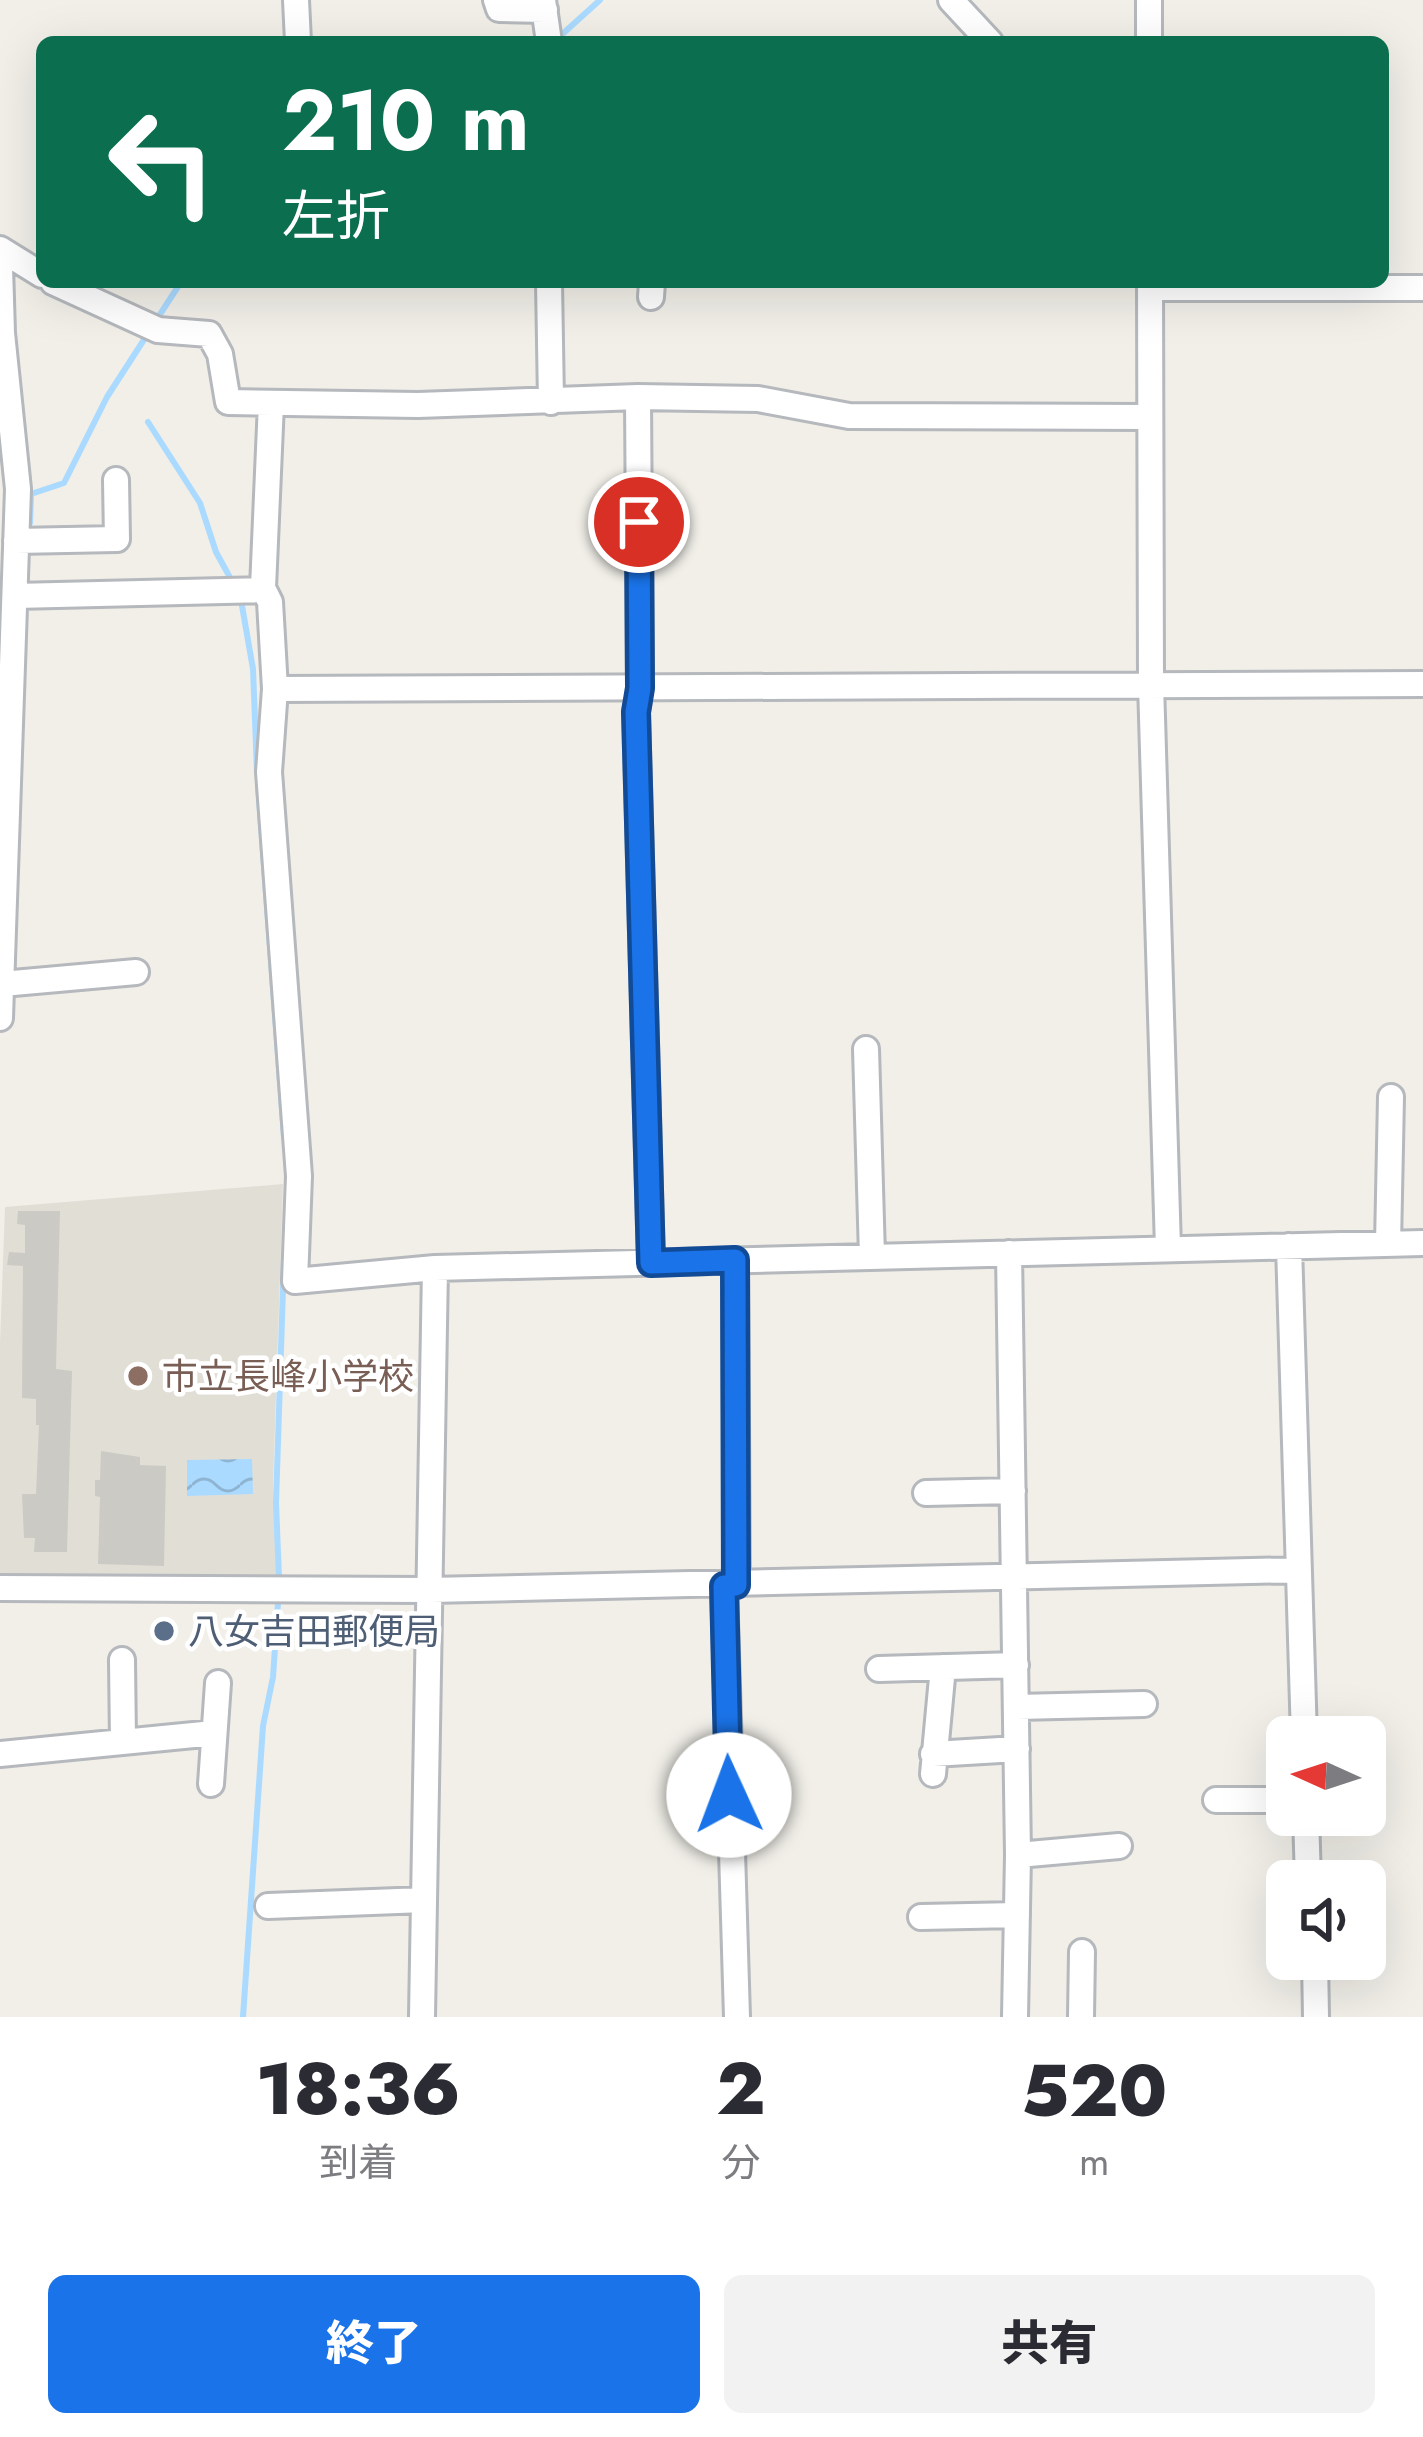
<!DOCTYPE html>
<html lang="ja">
<meta charset="utf-8">
<style>
:root{--surface:#fff;--page:#f2f2f3;--text:#2b2b33;--muted:#7c7c81;--accent:#1a73e8}
body{margin:0;font-family:Jost,"Noto Sans JP",sans-serif;background:var(--page);color:var(--text);height:100vh;display:flex;flex-direction:column;font-size:45px;white-space:nowrap}
*{box-sizing:border-box;margin:0}
p{font-size:39px;color:var(--muted)}
.icon{flex:none;width:66px;height:66px;fill:none;stroke:currentColor;stroke-width:2;stroke-linecap:round;stroke-linejoin:round}
.map{position:relative;height:2017px;overflow:hidden}
.details{display:flex;flex-direction:column;background:var(--surface);flex:1}
.details>*{flex:none}
.top-card{position:absolute;left:36px;top:36px;width:1353px;height:252px;border-radius:18px;box-shadow:0 12px 48px #0002;background:#0b6e4f;color:#fff;overflow:hidden}
.needle{width:78px;rotate:273deg}
.controls{position:absolute;left:1266px;top:1716px;display:grid;gap:24px}
.controls a{display:grid;place-items:center;width:120px;height:120px;border-radius:18px;background:var(--surface);box-shadow:0 12px 48px #0002;font-size:60px}
.pin{position:absolute;display:grid;place-items:center;width:102px;height:102px;color:#fff;margin:-51px;border:6px solid #fff;border-radius:50%;box-shadow:0 3px 12px #0007}
.me{position:absolute;width:132px;margin:-66px;rotate:358deg;stroke-linejoin:round;filter:drop-shadow(0 0 9px #0008)}
.turn{display:flex;align-items:center;gap:42px;height:252px;padding:0 48px;font-size:54px}
.turn .icon{width:156px;height:156px;stroke-width:2.5}
.turn b{display:block;font-size:84px;line-height:102px}
.eta{display:flex;justify-content:space-evenly;align-items:center;height:204px;text-align:center}
.eta b{font-size:72px;font-weight:800;line-height:84px}
.button{display:flex;gap:24px;margin-top:auto;padding:24px 48px}
.button a{flex:1;height:138px;border-radius:18px;background:var(--accent);color:#fff;font-size:48px;font-weight:800;line-height:138px;text-align:center}
.button a+a{background:var(--page);color:var(--text)}
.map>svg:first-child{display:block}
.education{fill:#e1ded6}
.water{fill:url(#water-waves)}
.lines{fill:none;stroke-linecap:round;stroke-linejoin:round}
.stream{stroke:#aadaff;stroke-width:6}
.building{fill:#cccac5}
.minor-casing{stroke:#b5b8bc;stroke-width:30}
.minor{stroke:#fff;stroke-width:24}
.route-casing{stroke:#114b97;stroke-width:30}
.route{stroke:#1a73e8;stroke-width:21}
.education-dot{fill:#8d6e63;stroke:#fff;stroke-width:4.5}
.service-dot{fill:#5c6f8a;stroke:#fff;stroke-width:4.5}
.labels{text-anchor:middle;dominant-baseline:central;stroke-width:9;stroke-linejoin:round;paint-order:stroke}
.education-label{font-size:36px;fill:#785e54;stroke:#fff;text-anchor:start}
.service-label{font-size:36px;fill:#4e5e75;stroke:#fff;text-anchor:start}
</style>
<div class="map">
<svg width="1423" height="2017" viewBox="0 0 1423 2017">
<defs>
<pattern id="water-waves" width="16" height="10" patternUnits="userSpaceOnUse" patternTransform="scale(3)"><rect width="16" height="10" fill="#aadaff"/><path d="M0 5q4-4 8 0t8 0" fill="none" stroke="#8eb4d2"/></pattern>
</defs>
<rect width="100%" height="100%" fill="#f1efe8"/>
<path class="education" d="M283 1184 273 1485 277 1580 0 1577V1343L5 1207Z"/>
<path class="water" d="M252 1459 253 1494 187 1496V1460Z"/>
<g class="lines">
<path class="stream" d="M558 38 600 0
M157 319 181 282
M148 422 200 503 216 552 233 583
M30 523 31 494 64 483 107 397 147 335
M241 600 253 669 257 772
M258 785 284 1137
M279 1578 276 1503 284 1258
M243 2017 263 1726 273 1677 278 1603"/>
</g>
<path class="building" d="M18 1211H60L56 1369 72 1371 67 1552H34L35 1538H24L22 1494H36L39 1425H36V1399L22 1398 23 1266 7 1265 9 1252 25 1253V1225L17 1224Z
M101 1451 140 1457V1465L166 1466 164 1566 98 1564 100 1497 95 1496V1480H100Z"/>
<g class="lines">
<defs>
<path id="minor" d="M296 0 298 42
M496 0 499 9 545 10
M543 0 549 42
M951 0 990 42
M1149 0V42
M0 249 42 275
M0 266 2 333 18 489 0 1018
M53 282 158 330 209 334 220 354 228 402 418 405 638 397 758 399 849 416 1150 417
M549 282 551 402
M1150 282 1151 684 1168 1248
M1150 288H1423
M651 297 652 282
M638 397 640 688 636 712 651 1263
M271 403 263 588 270 602 275 689 269 772 299 1176 295 1281 435 1268 1423 1243
M16 541 117 539 116 480
M15 596 264 590
M275 689 1423 684
M2 984 136 972
M866 1049 872 1256
M1388 1244 1391 1097
M1289 1246 1304 1737
M1009 1253 1018 1855 1015 2017
M735 1260 737 1585
M926 1493 1013 1491
M724 1586 737 2017
M0 1588 430 1590 1298 1570
M122 1660 123 1742
M879 1669 1016 1665
M1017 1707 1144 1704
M0 1754 214 1733
M933 1754 1017 1749
M933 1774 943 1667
M211 1784 218 1683
M1216 1800H1287
M1306 1815 1308 1881
M1018 1855 1119 1846
M268 1906 424 1900
M921 1917 1017 1915
M1315 1959 1316 2017
M422 2017 435 1268
M1081 2017 1082 1952"/>
</defs>
<use href="#minor" class="minor-casing"/>
<use href="#minor" class="minor"/>
</g>
<g class="lines">
<defs>
<path id="route" d="M639 522 640 688 636 712 651 1263 735 1260 736 1585 724 1586 729 1795"/>
</defs>
<use href="#route" class="route-casing"/>
<use href="#route" class="route"/>
</g>
<circle class="education-dot" cx="138" cy="1376" r="12"/>
<circle class="service-dot" cx="164" cy="1631" r="12"/>
<g class="labels">
<g class="education-label">
<text x="162" y="1376">市立長峰小学校</text>
</g>
<g class="service-label">
<text x="188" y="1631">八女吉田郵便局</text>
</g>
</g>
</svg>
<div class="controls">
<a><svg class="needle" viewBox="-14 -14 28 28"><path d="M0-13l5 13h-10z" fill="#e53935"/><path d="M0 13l5-13h-10z" fill="#7c7c81"/></svg></a>
<a><svg class="icon" aria-label="sound" viewBox="0 0 24 24"><path d="M4 9h4l5-4v14l-5-4H4zM17 9q2 3 0 6"/></svg></a>
</div>
<div class="pin" style="left:639px;top:522px;background:#d93025"><svg class="icon" aria-label="arrive" viewBox="0 0 24 24"><path d="M6 21V4h12l-3 4 3 4H6"/></svg></div>
<svg class="me" style="left:729px;top:1795px" viewBox="-20 -20 40 40"><circle r="19" fill="#fff"/><path d="M0-13L10 11 0 6-10 11z" fill="#1a73e8"/></svg>
<div class="top-card">
<div class="turn"><svg class="icon" aria-label="left" viewBox="0 0 24 24"><path d="M17 20v-9H6M10 6l-5 5 5 5"/></svg><div><b>210 m</b>左折</div></div>
</div>
</div>
<section class="details">
<div class="eta">
<div><b>18:36</b><p>到着</p></div>
<div><b>2</b><p>分</p></div>
<div><b>520</b><p>m</p></div>
</div>
<div class="button"><a>終了</a><a>共有</a></div>
</section>
